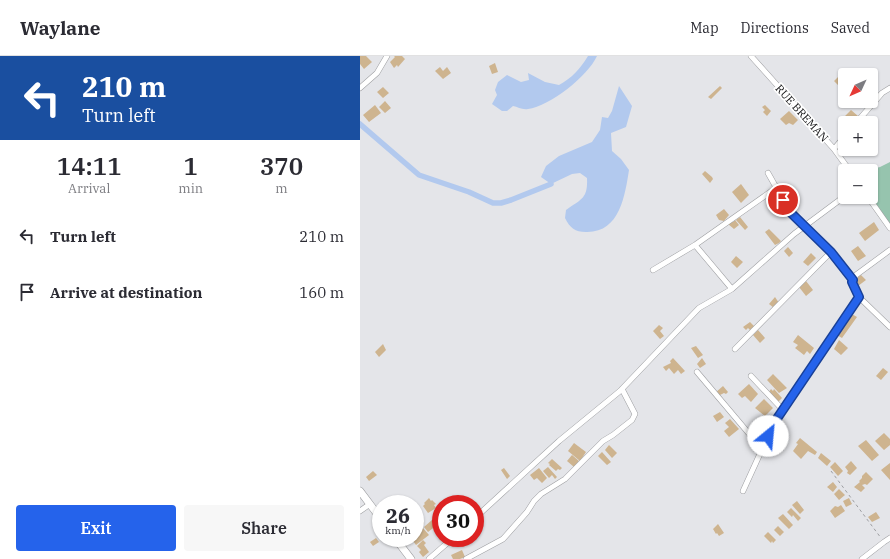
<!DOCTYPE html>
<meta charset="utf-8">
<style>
:root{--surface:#fff;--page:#f7f7f7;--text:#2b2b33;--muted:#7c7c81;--line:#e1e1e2;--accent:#2563eb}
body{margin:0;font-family:"IBM Plex Serif",serif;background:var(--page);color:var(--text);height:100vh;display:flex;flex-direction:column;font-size:15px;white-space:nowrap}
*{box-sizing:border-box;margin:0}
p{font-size:13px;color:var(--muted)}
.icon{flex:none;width:22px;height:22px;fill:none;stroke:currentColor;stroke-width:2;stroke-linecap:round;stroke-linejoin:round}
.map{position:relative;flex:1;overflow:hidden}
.drawer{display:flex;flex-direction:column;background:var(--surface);width:360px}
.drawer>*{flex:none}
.top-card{background:#1a4fa0;color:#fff;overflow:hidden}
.needle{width:26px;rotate:226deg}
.controls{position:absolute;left:478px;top:12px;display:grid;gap:8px}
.controls a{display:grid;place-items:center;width:40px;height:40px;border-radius:4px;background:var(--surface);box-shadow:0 1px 3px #0004;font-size:20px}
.speed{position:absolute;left:12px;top:439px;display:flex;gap:8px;font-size:20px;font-weight:700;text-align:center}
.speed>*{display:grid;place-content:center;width:52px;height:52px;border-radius:50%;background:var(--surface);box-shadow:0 1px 3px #0004;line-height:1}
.speed small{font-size:10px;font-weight:400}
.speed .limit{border:6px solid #d22;background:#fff;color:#111}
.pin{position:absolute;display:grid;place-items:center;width:34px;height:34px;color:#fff;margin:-17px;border:2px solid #fff;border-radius:50%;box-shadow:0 1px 4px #0007}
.me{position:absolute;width:44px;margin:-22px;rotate:28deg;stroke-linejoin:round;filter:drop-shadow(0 0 3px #0008)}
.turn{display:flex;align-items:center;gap:14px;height:84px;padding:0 16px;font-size:18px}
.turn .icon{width:52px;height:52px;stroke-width:2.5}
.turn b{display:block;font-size:28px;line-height:34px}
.eta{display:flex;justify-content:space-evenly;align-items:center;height:68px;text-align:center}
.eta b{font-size:24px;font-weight:600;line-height:28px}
.button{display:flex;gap:8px;margin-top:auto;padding:8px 16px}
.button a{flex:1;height:46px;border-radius:4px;background:var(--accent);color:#fff;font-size:16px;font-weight:600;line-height:46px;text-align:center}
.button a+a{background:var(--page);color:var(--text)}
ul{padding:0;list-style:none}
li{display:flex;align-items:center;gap:12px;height:56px;padding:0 16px}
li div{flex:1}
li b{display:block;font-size:15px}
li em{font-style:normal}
header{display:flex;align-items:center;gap:24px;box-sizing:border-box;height:56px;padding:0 20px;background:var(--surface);border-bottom:1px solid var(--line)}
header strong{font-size:19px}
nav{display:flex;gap:22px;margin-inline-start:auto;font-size:14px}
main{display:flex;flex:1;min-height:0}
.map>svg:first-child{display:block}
.forest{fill:#96c4ae}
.water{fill:#b2c9ee}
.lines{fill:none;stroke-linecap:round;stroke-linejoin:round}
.canal{stroke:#b2c9ee;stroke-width:5.5}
.building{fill:#ceb48f}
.street-casing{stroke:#9d9ea1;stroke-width:6}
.secondary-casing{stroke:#9d9ea1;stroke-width:8}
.path{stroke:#9d9ea1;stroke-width:1;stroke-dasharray:3 3;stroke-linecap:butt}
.street{stroke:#fff;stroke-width:5}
.secondary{stroke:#fff;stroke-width:7}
.route-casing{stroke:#184099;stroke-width:10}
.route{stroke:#2563eb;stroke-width:7}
.labels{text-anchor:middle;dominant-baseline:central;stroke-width:3.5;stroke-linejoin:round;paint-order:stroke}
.street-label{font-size:11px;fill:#101012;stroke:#fff}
</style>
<header>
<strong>Waylane</strong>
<nav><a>Map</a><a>Directions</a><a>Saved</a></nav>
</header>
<main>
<section class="drawer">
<div class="top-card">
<div class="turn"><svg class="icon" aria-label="left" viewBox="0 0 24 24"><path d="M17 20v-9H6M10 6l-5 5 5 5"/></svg><div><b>210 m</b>Turn left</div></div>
</div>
<div class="eta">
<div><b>14:11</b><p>Arrival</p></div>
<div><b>1</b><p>min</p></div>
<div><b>370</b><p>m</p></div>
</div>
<ul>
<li><svg class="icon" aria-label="left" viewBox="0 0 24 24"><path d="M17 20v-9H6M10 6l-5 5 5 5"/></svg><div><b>Turn left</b></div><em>210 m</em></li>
<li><svg class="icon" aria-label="arrive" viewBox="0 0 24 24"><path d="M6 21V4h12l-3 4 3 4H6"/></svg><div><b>Arrive at destination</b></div><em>160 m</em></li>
</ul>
<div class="button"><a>Exit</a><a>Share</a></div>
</section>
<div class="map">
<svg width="530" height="503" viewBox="0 0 530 503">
<rect width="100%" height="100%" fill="#e4e5e9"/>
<path class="forest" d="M530 106V169L511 141V115H505L520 111Z"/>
<path class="water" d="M228 0H237C228 20 190 50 168 53 162 54 158 51 153 50L147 55H142L132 48 137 39 135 34 138 26 147 19 161 26 169 24 168 17 185 26 199 29C212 22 220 13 228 0Z
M259 30 272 50 266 71 251 77 252 95 261 103 269 114C265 139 260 177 226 176 215 176 210 172 205 162L206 154C221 143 228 143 227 122L220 117 212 118 191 128 181 121 186 110 199 100 232 86 240 74 242 61 248 62 252 55Z"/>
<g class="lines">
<path class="canal" d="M0 68 59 119 109 136 133 147H141L151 144 191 128"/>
</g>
<path class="building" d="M0 0H6L12 6 4 13 0 8Z
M34 0H42L45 3 38 11 37 9 34 12 30 6 35 1Z
M135 7 138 16 132 18 129 10Z
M80 11 83 15 87 11 91 17 83 23 75 15Z
M479 20 484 24 479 30 474 25Z
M360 30 362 32 351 43 348 41Z
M23 31 29 37 23 42 17 36Z
M25 45 31 52 25 57 19 51Z
M15 49 21 57 9 66 3 59Z
M405 49 411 55 407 60 403 56 405 54 402 51Z
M491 54 498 60 492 66 485 60Z
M429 55 438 64 433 69 429 67 426 69 420 63Z
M345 115 352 121 353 123 350 127 342 118Z
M381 128 389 139 381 147 372 136Z
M364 153 369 159 364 165 359 164 356 159Z
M380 161 388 171 385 174 376 164Z
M375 164 379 169 374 173 368 168 370 165 373 166Z
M514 166 519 174 505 185 499 177Z
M409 173 421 185 419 187 415 189 405 176Z
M498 190 506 200 498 205 491 195Z
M428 191 433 197 429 201 424 195Z
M451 197 456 202 448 210 443 206Z
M376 200 383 206 377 212 371 206Z
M501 219 506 224 498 230 494 224Z
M446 225 453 234 446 240 439 231Z
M415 241 419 247 414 252 409 248Z
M490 257 497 261 482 282 475 278Z
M390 266 395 271 393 273 392 272 390 274 388 272 386 274 383 271Z
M299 269 303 272 300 275 304 280 300 283 293 275Z
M398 274 405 282 400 287 393 279Z
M438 279 454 292 450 298 447 295 444 299 435 292 438 289 433 286Z
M479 284 488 292 481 299 474 293Z
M23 288 26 294 19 301 15 296Z
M336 290 343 299 338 302 331 292Z
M313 302 325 315 321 318 318 314 314 318 309 312 306 315 303 311 311 307 310 305Z
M342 302 346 308 340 312 337 308Z
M523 312 528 316 521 324 516 320Z
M413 318 427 332 419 337 407 324Z
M389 328 398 338 391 346 385 340 382 342 378 338Z
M363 330 368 336 366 338 364 337 358 340 355 337Z
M411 333 413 335 414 333 422 342 417 347 409 339 411 337 409 336Z
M404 343 413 352 405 360 395 352Z
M360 356 364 361 357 366 353 360Z
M370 363 379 373 369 381 364 375 369 371 365 367Z
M524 377 530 383V389L524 394 515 385Z
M440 382 457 396 455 399 448 395 441 403 433 395 438 388 436 387Z
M506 384 519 399 512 405 498 390Z
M214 387 226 396 220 405 208 395Z
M249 389 257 397 252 402 245 394Z
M242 396 251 406 247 409 238 400Z
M461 397 471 405 467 410 458 402Z
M212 399 219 405 214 411 207 405Z
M192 403 202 412 200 414 198 413 196 415 189 409 190 408 188 407Z
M491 405 497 412 490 419 487 417 488 415 485 411Z
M475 406 483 415 478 420 470 411Z
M530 407V424L521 414Z
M188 411 197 421 195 423 192 419 189 422 183 415Z
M144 412 150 420 147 423 141 414Z
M179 412 187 422 182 427 177 422 174 424 170 419Z
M13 415 17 419 9 425 6 421Z
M506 416 513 423 507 429 505 428 502 429 505 432 501 436 494 431 500 426 499 425 502 422V420Z
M473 426 477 431 473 436 467 431Z
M479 433 485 439 479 444 474 438Z
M69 442 71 445 72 444 76 448 74 449 76 452 68 457 63 450 65 448 64 447Z
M489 442 492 448 486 451 483 445Z
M437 445 444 454 440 458 432 449Z
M481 449 485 455 475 462 470 455 475 450 478 451Z
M431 452 441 462 438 465 433 459 432 461 427 456Z
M516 456 520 462 512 466 508 461Z
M55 457 64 467 55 475Z
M80 457 81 466 68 476 64 471Z
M423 458 433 469 429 473 418 462Z
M358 468 364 477 359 480 357 477 356 478 353 473Z
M418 470 424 476 420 480 414 474Z
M63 472 69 479 56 489 51 482H55V478Z
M408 476 416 484 413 487 412 485 411 487 404 480Z
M16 482 19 486 13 490 10 486Z
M63 484 66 487 64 489 69 496 63 501 59 496 61 494 57 490Z
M102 494 105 501 100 503H93L91 499Z"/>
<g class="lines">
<defs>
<path id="street" d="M391 0 474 93 490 115
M0 32 17 17 27 0
M496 67 522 37 530 32
M474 93 485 80
M408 117 430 156 471 196 493 224
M508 141 530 172
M335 189 372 233
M530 194 496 219 492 226 499 241 530 271
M293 214 335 189 416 132
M375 293 471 196
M337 316 402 393
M391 320 423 354
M383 435 414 367 499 241
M0 455 10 448
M115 462 199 385 260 335 339 252 372 233 434 178 485 140
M69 503 93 482
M106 503 143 483 167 456 174 445 181 438 205 423 243 385 253 379 272 364 275 358 262 333
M502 503 524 486 530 482"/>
<path id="secondary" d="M0 435 21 463
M35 482 51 503"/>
</defs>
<use href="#street" class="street-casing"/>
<use href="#secondary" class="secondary-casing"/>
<path class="path" d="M471 415 521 482"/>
<use href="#street" class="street"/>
<use href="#secondary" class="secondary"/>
</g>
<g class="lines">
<defs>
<path id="route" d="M408 380 414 367 499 241 492 226 493 224 471 196 430 156 423 144"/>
</defs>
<use href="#route" class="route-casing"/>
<use href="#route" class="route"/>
</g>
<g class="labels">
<g class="street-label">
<text transform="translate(442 57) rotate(48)">RUE BREMAN</text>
</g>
</g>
</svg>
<div class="controls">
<a><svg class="needle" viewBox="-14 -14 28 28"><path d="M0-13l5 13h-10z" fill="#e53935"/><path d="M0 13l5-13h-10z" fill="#7c7c81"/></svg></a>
<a>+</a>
<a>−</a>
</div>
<div class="speed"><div>26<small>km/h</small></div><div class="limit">30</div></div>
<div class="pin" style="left:423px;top:144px;background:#d93025"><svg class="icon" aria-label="arrive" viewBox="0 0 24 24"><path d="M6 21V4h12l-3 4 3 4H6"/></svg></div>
<svg class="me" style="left:408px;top:380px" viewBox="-20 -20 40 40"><circle r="19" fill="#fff"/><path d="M0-13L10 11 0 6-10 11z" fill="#2563eb"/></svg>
</div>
</main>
